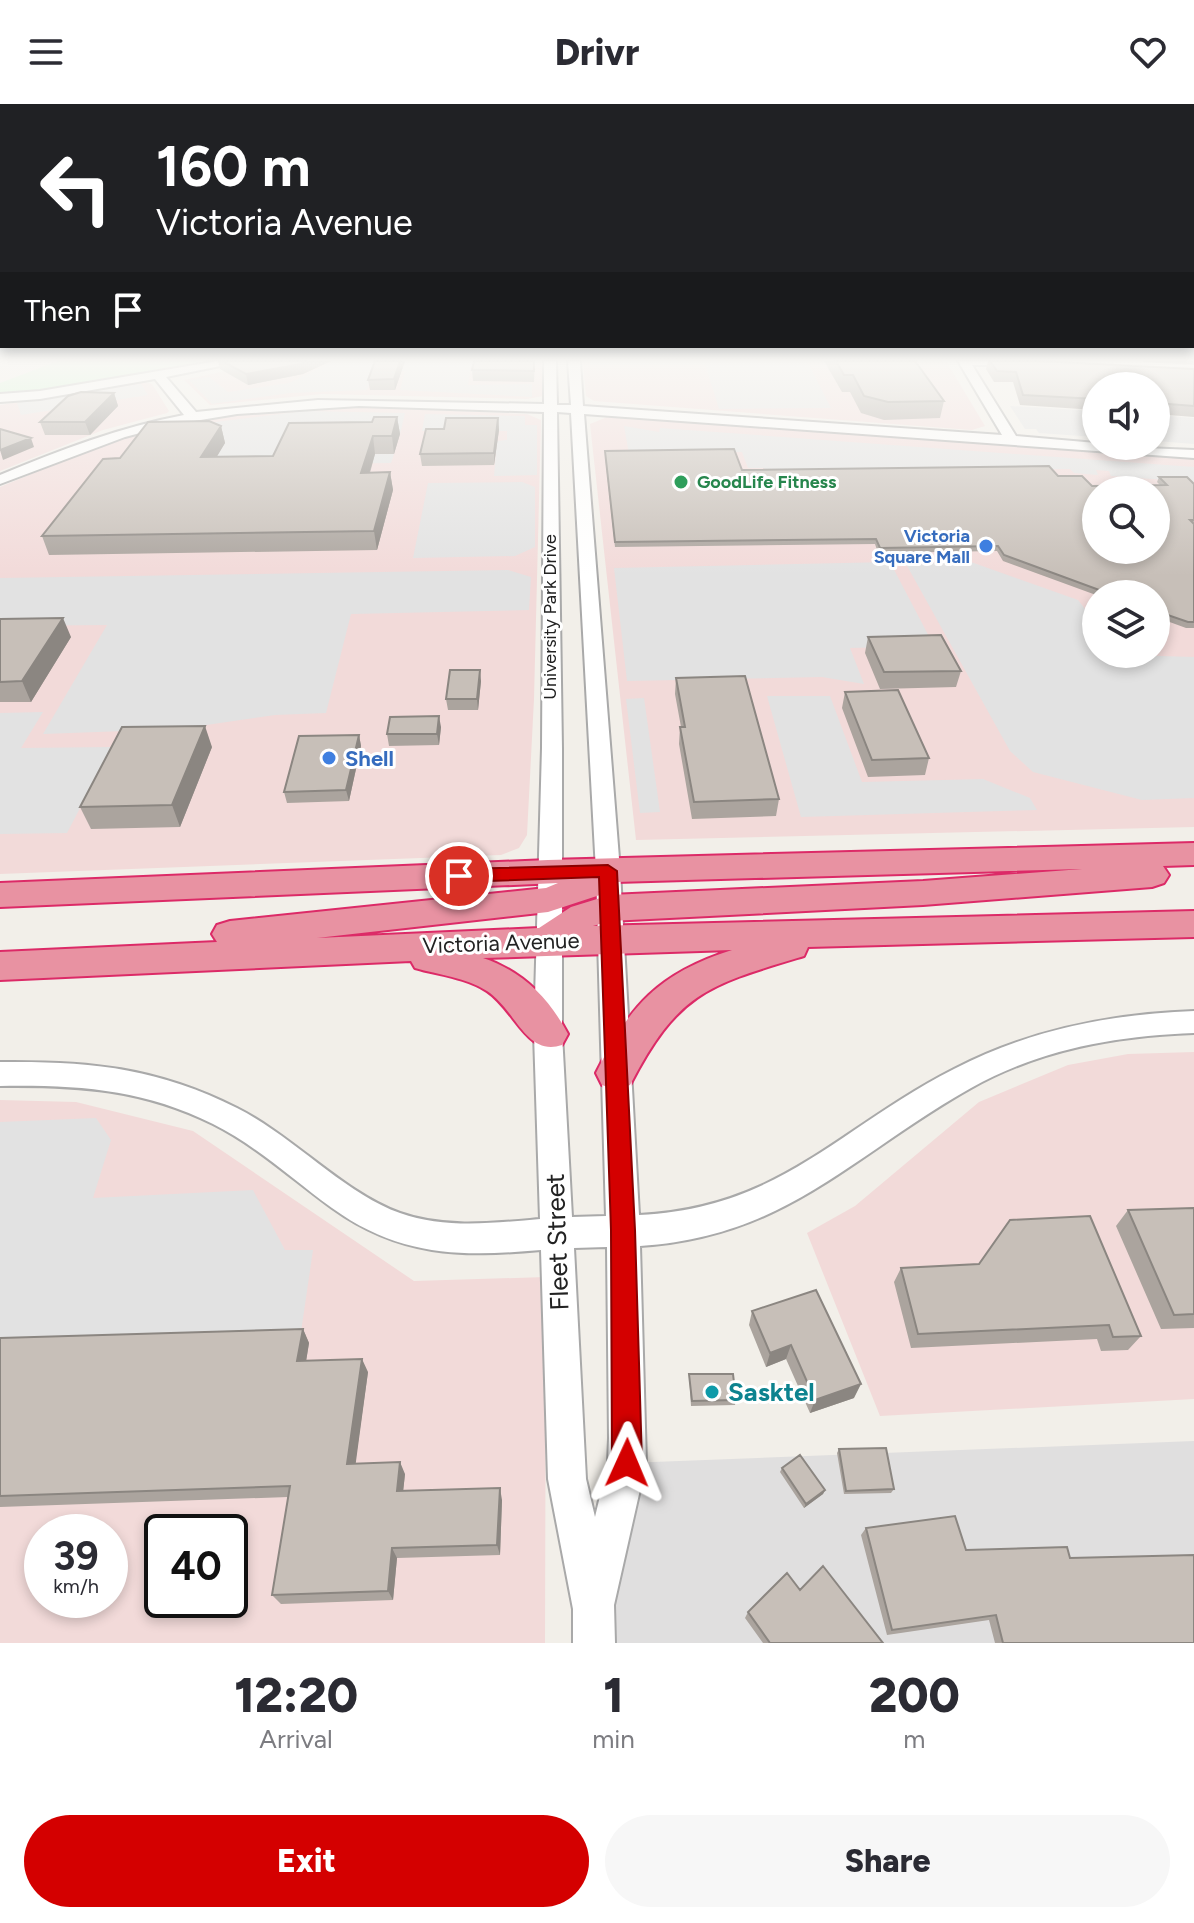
<!DOCTYPE html>
<style>
:root{--surface:#fff;--page:#f7f7f7;--text:#2b2b33;--muted:#7c7c81;--accent:#d40000}
body{margin:0;font-family:Figtree,sans-serif;background:var(--page);color:var(--text);height:100vh;display:flex;flex-direction:column;font-size:30px;white-space:nowrap}
*{box-sizing:border-box;margin:0}
p{font-size:26px;color:var(--muted)}
.icon{flex:none;width:44px;height:44px;fill:none;stroke:currentColor;stroke-width:2;stroke-linecap:round;stroke-linejoin:round}
.map{position:relative;height:1539px;overflow:hidden}
.drawer{display:flex;flex-direction:column;background:var(--surface);flex:1}
.drawer>*{flex:none}
.guide{position:absolute;left:0px;top:0px;width:1194px;height:244px;box-shadow:0 4px 12px #0003;background:#202124;color:#fff;overflow:hidden}
.buttons{position:absolute;left:1082px;top:268px;display:grid;gap:16px}
.buttons a{display:grid;place-items:center;width:88px;height:88px;border-radius:50%;background:var(--surface);box-shadow:0 4px 12px #0003;font-size:40px}
.speed{position:absolute;left:24px;top:1410px;display:flex;gap:16px;font-size:40px;font-weight:700;text-align:center}
.speed>*{display:grid;place-content:center;width:104px;height:104px;border-radius:50%;background:var(--surface);box-shadow:0 4px 12px #0003;line-height:1}
.speed small{font-size:20px;font-weight:400}
.speed .limit{border:4px solid #111;border-radius:12px;background:#fff;color:#111}
.pin{position:absolute;display:grid;place-items:center;width:68px;height:68px;color:#fff;margin:-34px;border:4px solid #fff;border-radius:50%;box-shadow:0 2px 8px #0007}
.me{position:absolute;width:88px;margin:-44px;rotate:1deg;stroke-linejoin:round;filter:drop-shadow(0 0 6px #0008)}
.turn{display:flex;align-items:center;gap:28px;height:168px;padding:0 24px;font-size:36px}
.turn .icon{width:104px;height:104px;stroke-width:2.5}
.turn b{display:block;font-size:56px;line-height:68px}
.then{display:flex;align-items:center;height:76px;padding:0 24px;background:#0003;gap:16px;font-size:30px}
.eta{display:flex;justify-content:space-evenly;align-items:center;height:136px;text-align:center}
.eta b{font-size:48px;font-weight:800;line-height:56px}
.cta{display:flex;gap:16px;margin-top:auto;padding:16px 24px}
.cta a{flex:1;height:92px;border-radius:48px;background:var(--accent);color:#fff;font-size:32px;font-weight:800;line-height:92px;text-align:center}
.cta a+a{background:var(--page);color:var(--text)}
header{display:flex;justify-content:space-between;align-items:center;height:104px;padding:0 24px;background:var(--surface);font-size:36px;font-weight:800}
.map>svg:first-child{display:block}
.residential{fill:#e0dfdf}
.commercial{fill:#f2dad9;fill-rule:evenodd}
.park{fill:#c8facc}
.parking{fill:#e2e2e2}
.lines{fill:none;stroke-linecap:round;stroke-linejoin:round}
.minor-casing{stroke:#a9a9a9;stroke-width:4}
.highway-casing{stroke:#dc2a67;stroke-width:4}
.minor{fill:#fff;fill-rule:evenodd}
.highway{fill:#e892a2;fill-rule:evenodd}
.wall{fill:#aba49e}
.shaded-wall{fill:#8b8681}
.building{fill:#c7bfb8;stroke:#8b8681;stroke-width:2;fill-rule:evenodd}
.route{fill:#d40000;stroke:#8a0000;stroke-width:2}
.leisure-dot{fill:#2e9e5b;stroke:#fff;stroke-width:3}
.shop-dot{fill:#3f7fe0;stroke:#fff;stroke-width:3}
.culture-dot{fill:#0f9aa8;stroke:#fff;stroke-width:3}
.labels{text-anchor:middle;dominant-baseline:central;stroke-width:6;stroke-linejoin:round;paint-order:stroke}
.far-leisure-label{font-size:18px;font-weight:bold;fill:#27864d;stroke:#fff;text-anchor:start}
.far-shop-label{font-size:18px;font-weight:bold;fill:#366cbe;stroke:#fff;text-anchor:end}
.far-street-label{font-size:18px;fill:#222;stroke:#fff}
.shop-label{font-size:22px;font-weight:bold;fill:#366cbe;stroke:#fff;text-anchor:start}
.street-label{font-size:22px;fill:#222;stroke:#fff}
.near-street-label{font-size:26px;fill:#222;stroke:#fff}
.near-culture-label{font-size:26px;font-weight:bold;fill:#0d838f;stroke:#fff;text-anchor:start}
</style>
<header><svg class="icon" aria-label="menu" viewBox="0 0 24 24"><path d="M4 6h16M4 12h16M4 18h16"/></svg>Drivr<svg class="icon" aria-label="heart" viewBox="0 0 24 24"><path d="M12 20l-8-8c-3-5 5-10 8-4 3-6 11-1 8 4z"/></svg></header>
<div class="map">
<svg width="1194" height="1539" viewBox="0 0 1194 1539">
<rect width="100%" height="100%" fill="#f2efe9"/>
<path class="residential" d="M1194 1337V1539H594L627 1359Z"/>
<path class="commercial" d="M271 257H544L543 292 527 295 322 290 210 301 184 276Z
M583 257H946L985 322 972 326 594 297 586 292Z
M145 278 152 280 169 307 167 309 103 326 0 367V301Z
M334 302 527 310 541 316 534 595 527 731 519 744 501 751 0 770V383L113 336 191 316 263 306Z
M607 313 1194 355V723L636 736 590 320ZM1096 386H1156V446H1096ZM1096 490H1156V550H1096Z
M1194 948V1295L880 1312 807 1129 855 1102 979 998 1068 961 1128 950Z
M0 996 76 998 193 1027 414 1177 546 1173 545 1539H0ZM42 1428H110V1496H42ZM162 1428H230V1496H162Z"/>
<path class="park" d="M58 257H196L200 259 47 286 0 290V279Z"/>
<path class="parking" d="M335 257H537V260L471 262 468 281 532 280V293L400 286 405 267 374 268 367 286 290 289 212 300 189 276 209 273 228 288 289 279Z
M590 257H807L831 304 719 305 705 260 590 261Z
M141 280 148 291 21 311 17 299Z
M1010 302 1096 307V333L1039 329 1036 325H1025Z
M304 307 405 309 400 330H377L287 351 394 350 391 359 212 361 175 323Z
M425 310 525 312V321H537V371L494 372 497 337 507 336V327H422Z
M1156 311 1194 314V340L1156 337Z
M624 322 659 328 660 324 1194 363V378L1111 372 1109 367 1096 366 1098 371 1074 369 1070 365 766 368 764 364H748L742 348 629 350Z
M522 378 535 383V443L515 452 413 454 428 379Z
M890 458 934 542 850 544 864 580 822 573 627 577 614 464Z
M971 458 1078 496 1096 519V550L1194 553V694L1142 696 1033 668 1010 647 906 460Z
M508 466 531 473 529 506 351 510 326 609 275 611 179 625 43 630 107 521 0 522V474Z
M767 592H830L862 678 983 675 1030 694 1037 706 801 713Z
M644 594 660 708 640 709 626 595Z
M43 608 21 644 112 643 67 729 0 730V609Z
M96 1014 111 1036 93 1094 253 1086 285 1146H313L301 1228 0 1239V1018Z"/>
<g class="lines">
<defs>
<path id="minor" d="M218 257H245L166 273 196 308 318 296 544 300V257H556L557 301H571L568 257H580L583 302 1002 331 958 257H1024L1019 261H972L1016 332 1096 339V342L1194 346V354L584 310 620 767 639 1111C781 1104 838 1024 954 965 1029 926 1110 910 1194 907V929C1116 932 1040 945 971 984 853 1050 787 1133 640 1142L646 1359 614 1501 615 1539H573V1505L548 1375 541 1146C461 1153 400 1153 332 1104 292 1075 257 1042 213 1020 142 985 78 981 0 982V958C88 957 156 963 237 1004 293 1032 344 1089 400 1109 444 1125 494 1119 540 1115L534 930 542 644 544 308 359 302 237 310 170 321 125 333 0 380V371C60 346 120 323 184 311L155 275 40 295 0 298V290L40 287ZM557 308 571 309 596 767 606 1112 572 1113 562 930V644ZM607 1143 609 1334 608 1359 595 1413 586 1375 574 1144Z"/>
<path id="highway" d="M1194 739V761L1163 762 1169 771 1164 779 1152 783 923 801 610 817 593 822 1194 807V833L808 843 804 852C708 881 678 888 630 981L616 986 602 981 596 969C629 902 659 869 732 846L483 854C522 867 549 894 568 930L562 941C526 953 516 906 487 887 465 873 439 871 415 864L411 857 0 876V848L217 838 212 830 217 821 230 817 546 784 558 779 0 803V779L548 756ZM1082 765 923 777 610 791 571 803 539 824 317 834 548 808 606 789 616 778Z"/>
</defs>
<use href="#minor" class="minor-casing"/>
<use href="#highway" class="highway-casing"/>
<use href="#minor" class="minor"/>
<use href="#highway" class="highway"/>
</g>
<path class="wall" d="M218 257H331L303 270 248 281 220 265Z
M375 257H405L395 286H370L368 276Z
M474 257H535L534 278 473 277 472 266Z
M824 257H915L944 297 940 314 884 316 861 309 850 288H842Z
M988 257H1038L1194 265V313L1156 310V282H1096V306L1020 301 1013 278H994L986 265Z
M1142 257H1194V261L1143 258Z
M114 289 118 302 90 331H45L40 318Z
M397 313 400 330 394 350H375L370 369 390 368 393 386 377 446 49 451 42 432 120 354 221 322 225 339 216 353 273 352 372 318Z
M498 314 499 326 494 361 422 362 420 350 444 325Z
M605 352 742 366 1058 372 1092 382 1160 381 1157 378 1159 373 1194 380V524H1186L1156 513V490L1096 491 1003 457 997 447 878 449 875 440 615 443Z
M0 515 71 533 31 598H0Z
M868 533 961 567 956 583 880 585 865 549Z
M676 574 779 695 776 712 692 715 679 640 680 623H681L675 590Z
M481 577 478 606H448L446 595Z
M845 588 929 654 925 671 868 673 842 604Z
M441 623 439 641 389 642 387 630Z
M359 631 361 642 349 697 287 699 284 688Z
M212 643 180 723 91 725 80 703Z
M1194 1104V1224L1161 1225 1116 1122 1128 1106Z
M979 1160 1141 1232 1128 1246 1101 1247 1097 1235 911 1244 894 1178 901 1164Z
M752 1207 854 1294 810 1309 786 1255 766 1263 749 1221Z
M303 1225 309 1239 306 1257 368 1268 355 1360 405 1370 403 1387 502 1396 500 1451 397 1454 393 1496 281 1500 272 1491 288 1393 0 1403V1234Z
M689 1270 736 1296 735 1301 691 1302Z
M839 1345 894 1385 891 1389 844 1390 837 1349Z
M782 1364 825 1386 823 1390 804 1404 780 1368Z
M866 1424 966 1446 1070 1454 1194 1539H995L989 1516 887 1531 861 1431Z
M800 1486 883 1539H763L745 1514 748 1508Z"/>
<path class="shaded-wall" d="M307 257H331L303 270 248 281 246 270Z
M400 257H405L395 286 394 275Z
M114 289 118 302 90 331 85 318Z
M397 313 400 330 394 350 392 332Z
M498 314 499 326 494 361V349Z
M221 322 225 339 206 371 201 353Z
M373 332 375 350 364 387 361 369Z
M31 334 34 343 3 356 0 346Z
M390 368 393 386 377 446 374 427Z
M63 514 71 533 31 598 22 577Z
M480 566 481 577 478 606 477 595Z
M439 612 441 623 439 641 437 630Z
M205 622 212 643 180 723 172 701Z
M359 631 361 642 349 697 346 686Z
M303 1225 309 1239 304 1270 297 1257Z
M791 1241 786 1255 766 1263 770 1249Z
M362 1255 368 1268 354 1372 347 1360Z
M861 1280 854 1294 810 1309 815 1296Z
M400 1358 405 1370 402 1398 397 1387Z
M500 1384 502 1396 500 1451 497 1441Z
M825 1386 823 1390 804 1404 806 1400Z
M392 1444 397 1454 393 1496 388 1487Z"/>
<path class="building" d="M222 257H307L301 260 246 270Z
M375 257H400L394 275 368 276Z
M474 257H534V267L472 266Z
M836 257H915L944 297 888 298 864 292 853 271H844Z
M990 257H1038L1194 265V302L1156 299V282H1096V295L1023 291 1016 268 997 267Z
M81 288 114 289 85 318H40L68 292Z
M374 313H397L392 332H373L361 369 390 368 374 427 42 432 103 355 120 354 148 318 209 317 221 322 201 353 273 352 289 319 372 318Z
M446 314H498L494 349 420 350 426 325H444Z
M0 325 31 334 0 346Z
M734 345 742 366 1049 362 1058 372H1082L1092 382 1167 381 1159 373H1187L1194 380V416H1190L1194 420V518H1188L1156 507V490H1110L1004 451 998 442 880 444 876 435 615 438 605 347ZM1096 386H1156V446H1096Z
M63 514 22 577 0 578V515Z
M941 531 961 567 884 568 868 533Z
M450 566H480L477 595H446Z
M745 572 779 695 694 698 680 623H685L676 574Z
M898 586 929 654 872 656 845 588Z
M439 612 437 630H387L390 613Z
M205 622 172 701 80 703 122 623Z
M359 631 346 686 284 688 299 632Z
M1194 1104V1210L1174 1211 1128 1106Z
M1090 1112 1141 1232 1113 1233 1109 1221 918 1230 901 1164 979 1160 1010 1116Z
M816 1186 861 1280 815 1296 791 1241 770 1249 752 1207Z
M303 1225 297 1257 362 1255 347 1360 400 1358 397 1387 500 1384 497 1441 392 1444 388 1487 272 1491 290 1382 0 1392V1234Z
M689 1270H733L736 1296 692 1297Z
M886 1344 894 1385 846 1387 839 1345Z
M800 1351 825 1386 806 1400 782 1364Z
M955 1412 966 1446 1067 1443 1070 1454 1194 1451V1539H1003L996 1511 892 1526 866 1424Z
M823 1462 883 1539H770L748 1508 787 1469 800 1486Z"/>
<linearGradient id="sky" x2="0" y2="1"><stop stop-color="#8fc0e4"/><stop offset="0.54" stop-color="#f9f8f5"/><stop offset="1" stop-color="#f9f8f5" stop-opacity="0"/></linearGradient>
<rect width="1194" height="472" fill="url(#sky)"/>
<path class="route" d="M608 761 617 767 635 1126 642 1359 637 1369 627 1373 617 1369 612 1359 611 1126 599 773 459 778 450 772 459 765Z"/>
<circle class="leisure-dot" cx="681" cy="378" r="8"/>
<g class="shop-dot">
<circle cx="986" cy="442" r="8"/>
<circle cx="329" cy="654" r="8"/>
</g>
<circle class="culture-dot" cx="712" cy="1288" r="8"/>
<g class="labels">
<g class="far-leisure-label">
<text x="697" y="378">GoodLife Fitness</text>
</g>
<g class="far-shop-label">
<text x="970" y="432">Victoria<tspan x="970" dy="21">Square Mall</tspan></text>
</g>
<g class="far-street-label">
<text transform="translate(550 513) rotate(-90)">University Park Drive</text>
</g>
<g class="shop-label">
<text x="345" y="654">Shell</text>
</g>
<g class="street-label">
<text transform="translate(501 839) rotate(-2)">Victoria Avenue</text>
</g>
<g class="near-street-label">
<text transform="translate(557 1138) rotate(-92)">Fleet Street</text>
</g>
<g class="near-culture-label">
<text x="728" y="1288">Sasktel</text>
</g>
</g>
</svg>
<div class="buttons">
<a><svg class="icon" aria-label="sound" viewBox="0 0 24 24"><path d="M4 9h4l5-4v14l-5-4H4zM17 9q2 3 0 6"/></svg></a>
<a><svg class="icon" aria-label="search" viewBox="0 0 24 24"><circle cx="10" cy="10" r="6"/><path d="M15 15l6 6"/></svg></a>
<a><svg class="icon" aria-label="layers" viewBox="0 0 24 24"><path d="M12 4l9 5-9 5-9-5zM3 14l9 5 9-5"/></svg></a>
</div>
<div class="speed"><div>39<small>km/h</small></div><div class="limit">40</div></div>
<div class="pin" style="left:459px;top:772px;background:#d93025"><svg class="icon" aria-label="arrive" viewBox="0 0 24 24"><path d="M6 21V4h12l-3 4 3 4H6"/></svg></div>
<svg class="me" style="left:627px;top:1359px" viewBox="-20 -20 40 40"><path d="M0-17L14 15 0 8-14 15z" fill="#d40000" stroke="#fff" stroke-width="4"/></svg>
<div class="guide">
<div class="turn"><svg class="icon" aria-label="left" viewBox="0 0 24 24"><path d="M17 20v-9H6M10 6l-5 5 5 5"/></svg><div><b>160 m</b>Victoria Avenue</div></div>
<div class="then">Then<svg class="icon" aria-label="arrive" viewBox="0 0 24 24"><path d="M6 21V4h12l-3 4 3 4H6"/></svg></div>
</div>
</div>
<section class="drawer">
<div class="eta">
<div><b>12:20</b><p>Arrival</p></div>
<div><b>1</b><p>min</p></div>
<div><b>200</b><p>m</p></div>
</div>
<div class="cta"><a>Exit</a><a>Share</a></div>
</section>
